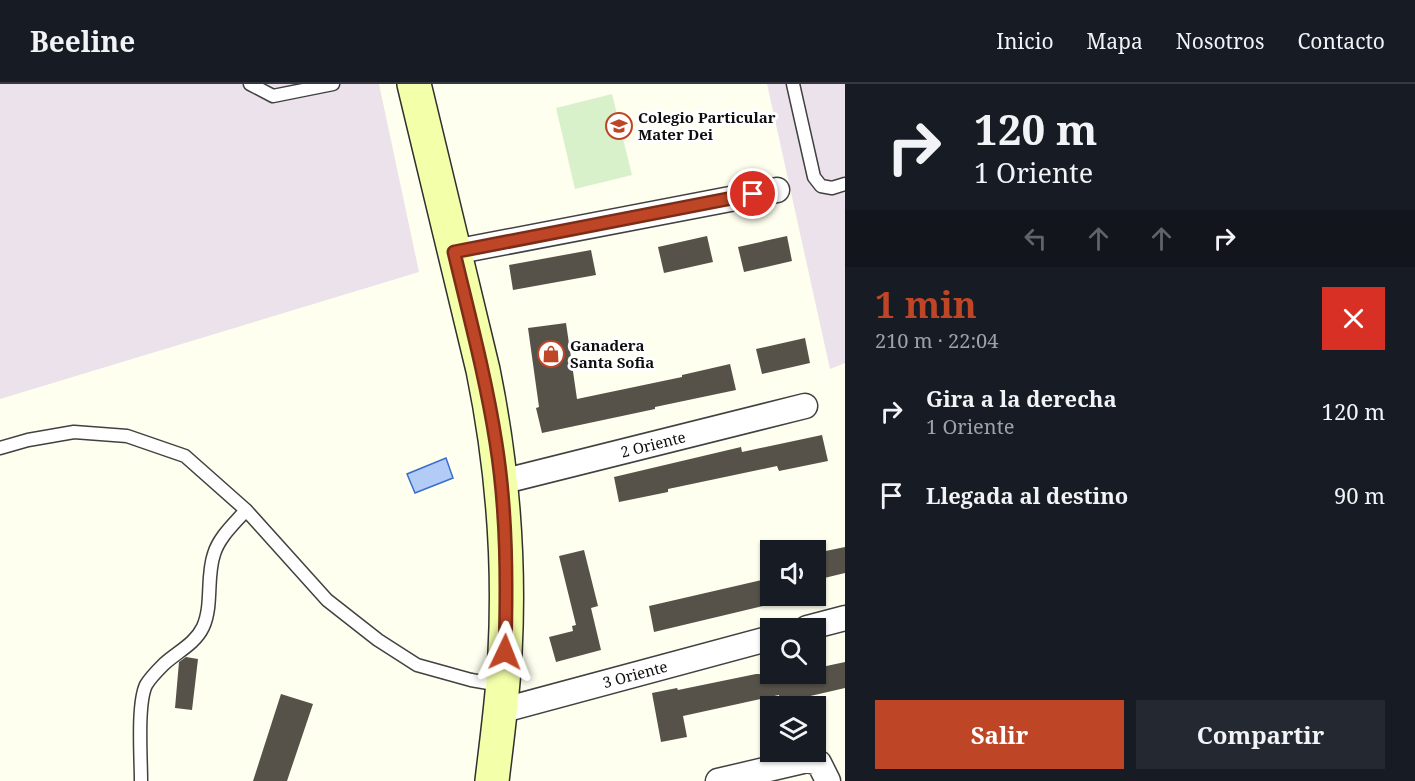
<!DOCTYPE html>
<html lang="es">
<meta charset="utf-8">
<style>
:root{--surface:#171b24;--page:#242831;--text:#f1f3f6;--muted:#9ea1a6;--line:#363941;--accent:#be4525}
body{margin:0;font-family:"Noto Serif",serif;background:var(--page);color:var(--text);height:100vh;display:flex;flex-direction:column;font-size:22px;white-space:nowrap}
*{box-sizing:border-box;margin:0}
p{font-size:20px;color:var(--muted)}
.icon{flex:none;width:33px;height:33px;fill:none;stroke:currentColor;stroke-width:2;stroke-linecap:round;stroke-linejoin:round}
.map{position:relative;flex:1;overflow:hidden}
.drawer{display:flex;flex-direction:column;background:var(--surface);width:570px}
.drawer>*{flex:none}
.guide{background:#171b24;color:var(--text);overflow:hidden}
.buttons{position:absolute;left:760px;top:456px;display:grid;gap:12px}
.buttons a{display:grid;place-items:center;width:66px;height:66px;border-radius:0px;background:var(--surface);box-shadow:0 2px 4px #0004;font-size:30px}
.pin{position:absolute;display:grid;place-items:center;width:51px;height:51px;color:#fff;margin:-26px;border:3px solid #fff;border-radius:50%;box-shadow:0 2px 6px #0007}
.me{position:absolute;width:66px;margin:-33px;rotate:2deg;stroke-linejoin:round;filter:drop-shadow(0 0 4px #0008)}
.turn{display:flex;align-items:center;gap:21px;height:126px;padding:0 30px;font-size:27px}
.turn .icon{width:78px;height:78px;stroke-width:2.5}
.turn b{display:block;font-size:42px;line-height:51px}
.lanes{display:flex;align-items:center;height:57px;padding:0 30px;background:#0003;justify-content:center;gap:30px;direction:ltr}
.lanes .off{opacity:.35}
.round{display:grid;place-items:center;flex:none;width:63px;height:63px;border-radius:0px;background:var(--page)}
.overview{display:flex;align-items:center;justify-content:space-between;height:102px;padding:0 30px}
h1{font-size:36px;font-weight:700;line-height:45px;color:var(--accent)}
.button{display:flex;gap:12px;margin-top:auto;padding:12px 30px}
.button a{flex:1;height:69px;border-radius:0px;background:var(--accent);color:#fff;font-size:24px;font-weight:700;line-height:69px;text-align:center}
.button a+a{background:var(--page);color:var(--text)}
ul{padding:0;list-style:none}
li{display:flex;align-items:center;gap:18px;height:84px;padding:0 30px}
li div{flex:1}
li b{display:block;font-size:22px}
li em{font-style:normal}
header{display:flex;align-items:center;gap:36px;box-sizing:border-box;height:84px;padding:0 30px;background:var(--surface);border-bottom:2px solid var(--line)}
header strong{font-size:28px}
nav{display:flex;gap:33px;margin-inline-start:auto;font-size:21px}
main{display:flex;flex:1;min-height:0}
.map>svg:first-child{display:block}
.industrial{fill:#ece2eb}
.pitch{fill:#d9f1ca}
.water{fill:#b3ccf6;stroke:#3a6dce;stroke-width:1.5}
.building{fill:#56524a}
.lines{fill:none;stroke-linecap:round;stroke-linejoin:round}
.service-casing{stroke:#414141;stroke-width:15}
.minor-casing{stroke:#414141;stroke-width:27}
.secondary-casing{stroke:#303030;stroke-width:36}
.service{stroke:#fff;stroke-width:12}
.minor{stroke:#fff;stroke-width:24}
.secondary{stroke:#f3ffa9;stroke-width:33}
.route-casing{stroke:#7c2d18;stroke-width:15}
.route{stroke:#be4525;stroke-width:10}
.labels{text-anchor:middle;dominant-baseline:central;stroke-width:6;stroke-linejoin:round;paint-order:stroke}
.poi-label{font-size:15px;font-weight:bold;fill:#0e0e0e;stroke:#fff;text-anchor:start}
.street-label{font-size:15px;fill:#0e0e0e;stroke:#fff}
</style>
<header>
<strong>Beeline</strong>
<nav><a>Inicio</a><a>Mapa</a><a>Nosotros</a><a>Contacto</a></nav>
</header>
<main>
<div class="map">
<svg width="845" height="697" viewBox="0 0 845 697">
<rect width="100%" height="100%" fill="#feffee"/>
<path class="industrial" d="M0 0H379L419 188 0 315Z
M767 0H845V279L830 285Z"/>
<path class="pitch" d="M612 10 632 91 575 105 556 24Z"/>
<path class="water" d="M446 374 453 394 415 409 407 390Z"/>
<path class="building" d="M707 152 713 178 664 189 658 163Z
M787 152 792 177 744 188 738 163Z
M591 166 596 191 513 206 509 181Z
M566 239 577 315 682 293V291L730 280 736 306 655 323V325L542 349 536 324 539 323 528 244Z
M805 254 810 279 762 290 756 265Z
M822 351 828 377 779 387 777 382 668 405V408L619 418 614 393 741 363 742 368Z
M845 463V489L816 496V469Z
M584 466 598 522 591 524 601 566 556 578 549 553 573 547 572 542 576 541 559 472Z
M771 494V520L654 548 649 522Z
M186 573 198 575 192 626 175 624 179 578Z
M845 578V604L806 613 808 622H781L779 611 683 632 687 653 661 658 652 609 677 604 678 606 756 590H818L817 584Z
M281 610 313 620 287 697H253Z"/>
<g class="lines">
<defs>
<path id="service" d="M250 0 273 12 333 0
M793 0 814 93 821 102 832 104 845 100
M0 364 28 356 74 348 127 352 185 372 246 426 327 516 378 556 417 581 471 596 500 601
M141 697C141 674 137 620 146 601 150 594 158 586 164 580 177 568 195 560 203 543 213 521 206 493 214 470 219 453 234 440 246 426"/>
<path id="minor" d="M454 168 777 106
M501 398 805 322
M807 544 845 534
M500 627 771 554
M718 697 807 676 819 679 828 697"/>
<path id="secondary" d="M414 0 483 286C502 379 510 474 505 569 503 612 497 654 492 697"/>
</defs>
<use href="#service" class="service-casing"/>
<use href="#minor" class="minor-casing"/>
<use href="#secondary" class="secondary-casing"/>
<use href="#service" class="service"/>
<use href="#minor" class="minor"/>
<use href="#secondary" class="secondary"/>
</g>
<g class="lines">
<defs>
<path id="route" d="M505 568C507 499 507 428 496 359 486 294 469 231 454 168L753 110"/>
</defs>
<use href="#route" class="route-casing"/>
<use href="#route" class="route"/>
</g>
<defs>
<symbol id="school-ring" viewBox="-11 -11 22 22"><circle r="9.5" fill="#fff" stroke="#be4525" stroke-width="1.5"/><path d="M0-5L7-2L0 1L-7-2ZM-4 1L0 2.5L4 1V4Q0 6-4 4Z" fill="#be4525"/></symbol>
<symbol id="shop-ring" viewBox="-11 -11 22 22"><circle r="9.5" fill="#fff" stroke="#be4525" stroke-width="1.5"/><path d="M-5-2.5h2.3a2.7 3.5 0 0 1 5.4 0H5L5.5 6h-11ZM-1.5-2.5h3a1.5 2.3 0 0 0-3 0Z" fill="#be4525"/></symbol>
</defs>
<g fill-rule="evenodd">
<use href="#school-ring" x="604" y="27" width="30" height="30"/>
<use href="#shop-ring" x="536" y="255" width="30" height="30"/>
</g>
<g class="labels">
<g class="poi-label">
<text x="638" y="33">Colegio Particular<tspan x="638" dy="17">Mater Dei</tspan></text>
<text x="570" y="261">Ganadera<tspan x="570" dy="17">Santa Sofia</tspan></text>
</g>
<g class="street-label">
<text transform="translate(653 360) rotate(-14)">2 Oriente</text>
<text transform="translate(635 590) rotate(-15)">3 Oriente</text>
</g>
</g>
</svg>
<div class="buttons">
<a><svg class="icon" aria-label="sound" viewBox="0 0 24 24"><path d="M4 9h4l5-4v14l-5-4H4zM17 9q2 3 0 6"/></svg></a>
<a><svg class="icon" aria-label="search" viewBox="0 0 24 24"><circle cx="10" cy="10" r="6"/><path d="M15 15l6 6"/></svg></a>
<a><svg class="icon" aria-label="layers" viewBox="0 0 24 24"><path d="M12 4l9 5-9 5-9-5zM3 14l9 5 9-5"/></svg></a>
</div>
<div class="pin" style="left:753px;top:110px;background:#d93025"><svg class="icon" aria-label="arrive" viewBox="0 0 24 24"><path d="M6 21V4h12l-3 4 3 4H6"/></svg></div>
<svg class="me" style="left:505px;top:568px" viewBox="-20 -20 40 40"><path d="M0-17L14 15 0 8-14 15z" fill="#be4525" stroke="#fff" stroke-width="4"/></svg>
</div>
<section class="drawer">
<div class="guide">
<div class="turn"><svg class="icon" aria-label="right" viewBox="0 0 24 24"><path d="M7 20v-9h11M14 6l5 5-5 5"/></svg><div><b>120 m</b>1 Oriente</div></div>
<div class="lanes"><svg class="icon off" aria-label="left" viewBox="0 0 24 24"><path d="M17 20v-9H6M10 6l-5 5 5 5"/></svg><svg class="icon off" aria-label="ahead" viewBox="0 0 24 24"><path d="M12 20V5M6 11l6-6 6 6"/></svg><svg class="icon off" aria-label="ahead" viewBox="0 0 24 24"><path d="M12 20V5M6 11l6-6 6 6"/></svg><svg class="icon" aria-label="right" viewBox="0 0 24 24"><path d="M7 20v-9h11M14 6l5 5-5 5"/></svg></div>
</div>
<div class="overview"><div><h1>1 min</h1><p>210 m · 22:04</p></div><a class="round" style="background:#d93025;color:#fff"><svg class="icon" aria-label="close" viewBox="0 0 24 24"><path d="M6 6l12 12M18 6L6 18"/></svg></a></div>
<ul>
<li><svg class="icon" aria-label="right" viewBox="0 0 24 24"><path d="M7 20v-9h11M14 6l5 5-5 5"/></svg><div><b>Gira a la derecha</b><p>1 Oriente</p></div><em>120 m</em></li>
<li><svg class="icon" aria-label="arrive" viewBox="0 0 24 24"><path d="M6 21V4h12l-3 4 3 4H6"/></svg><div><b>Llegada al destino</b></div><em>90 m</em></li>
</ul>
<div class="button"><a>Salir</a><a>Compartir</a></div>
</section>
</main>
